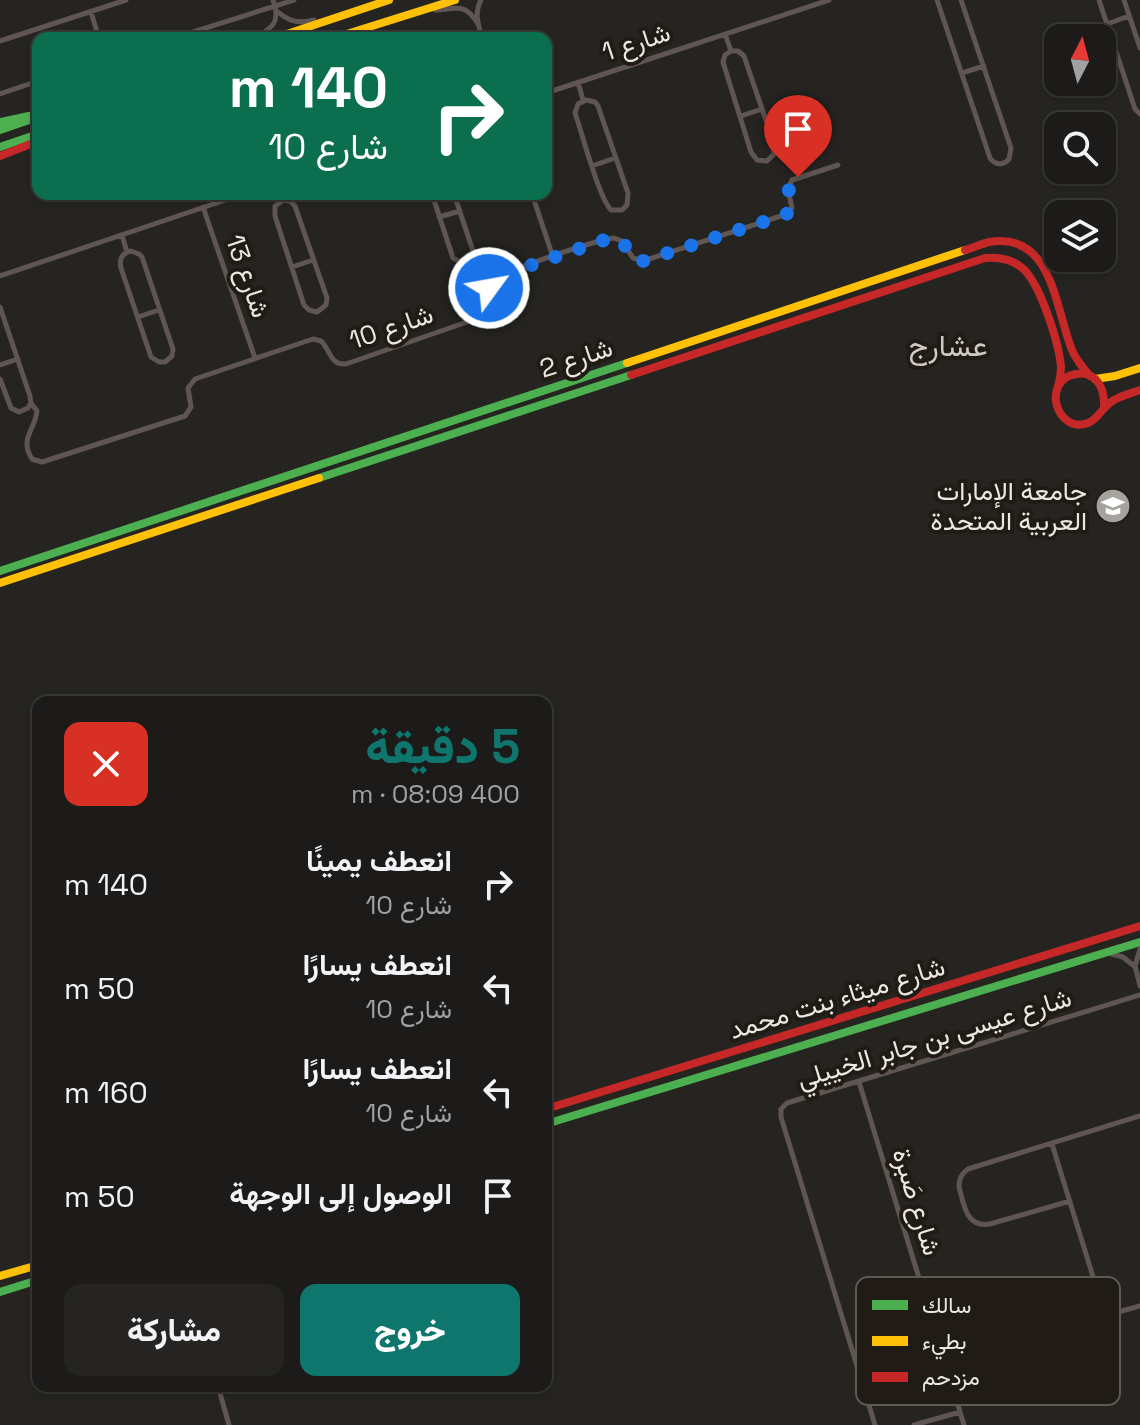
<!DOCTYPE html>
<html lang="ar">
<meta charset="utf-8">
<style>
:root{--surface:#1c1b19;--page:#252422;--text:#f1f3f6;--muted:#a0a1a2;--line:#3a3938;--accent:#0f766e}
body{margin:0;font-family:"Space Grotesk",Vazirmatn,sans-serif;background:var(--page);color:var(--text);direction:rtl;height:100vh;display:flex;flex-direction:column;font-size:30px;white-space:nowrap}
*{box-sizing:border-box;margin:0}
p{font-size:26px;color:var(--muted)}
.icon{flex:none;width:44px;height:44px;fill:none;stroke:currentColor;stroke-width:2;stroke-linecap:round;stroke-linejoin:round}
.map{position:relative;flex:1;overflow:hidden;direction:ltr}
.side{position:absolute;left:32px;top:696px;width:520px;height:696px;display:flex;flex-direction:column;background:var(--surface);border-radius:16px;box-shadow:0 2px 6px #0004,0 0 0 2px var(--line);direction:rtl}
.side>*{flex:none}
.hud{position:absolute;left:32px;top:32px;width:520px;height:168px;border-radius:16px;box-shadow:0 2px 6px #0004,0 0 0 2px var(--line);direction:rtl;background:#0b6e4f;color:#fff;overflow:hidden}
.needle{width:52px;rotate:6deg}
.controls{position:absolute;left:1044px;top:24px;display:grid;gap:16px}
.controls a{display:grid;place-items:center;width:72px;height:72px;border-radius:16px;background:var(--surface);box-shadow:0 2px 6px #0004,0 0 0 2px var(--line);font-size:40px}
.pin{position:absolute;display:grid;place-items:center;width:68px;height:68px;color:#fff;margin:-82px -34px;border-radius:50% 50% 50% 0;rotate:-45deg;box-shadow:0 0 8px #0007}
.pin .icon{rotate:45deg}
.me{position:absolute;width:88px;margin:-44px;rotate:58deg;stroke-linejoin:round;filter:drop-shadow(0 0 6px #0008)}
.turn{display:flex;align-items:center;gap:28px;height:168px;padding:0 32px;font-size:36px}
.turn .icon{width:104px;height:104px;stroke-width:2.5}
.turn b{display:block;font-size:56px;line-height:68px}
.round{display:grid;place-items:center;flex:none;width:84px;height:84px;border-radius:16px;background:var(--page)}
.overview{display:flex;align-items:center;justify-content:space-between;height:136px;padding:0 32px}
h1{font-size:48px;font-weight:800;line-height:60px;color:var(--accent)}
.cta{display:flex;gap:16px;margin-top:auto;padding:16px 32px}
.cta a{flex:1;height:92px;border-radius:16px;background:var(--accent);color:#fff;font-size:32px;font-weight:800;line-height:92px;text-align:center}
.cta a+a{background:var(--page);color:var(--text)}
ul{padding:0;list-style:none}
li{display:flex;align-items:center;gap:24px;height:104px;padding:0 32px}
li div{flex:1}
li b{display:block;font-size:30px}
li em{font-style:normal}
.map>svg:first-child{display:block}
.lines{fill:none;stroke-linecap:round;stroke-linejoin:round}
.street{stroke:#5f5552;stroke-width:5}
.fast{stroke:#4caf50;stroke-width:8}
.slow{stroke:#ffc107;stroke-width:8}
.jam{stroke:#c62828;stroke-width:8}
.route{stroke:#1a73e8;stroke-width:14;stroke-dasharray:0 25.2}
.labels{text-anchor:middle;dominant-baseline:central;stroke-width:8;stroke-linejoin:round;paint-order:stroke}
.street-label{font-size:26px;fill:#ebe8e3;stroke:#201c15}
.poi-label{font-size:26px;fill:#ebe8e3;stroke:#201c15;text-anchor:end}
.quarter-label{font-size:30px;fill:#cfcac1;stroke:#201c15}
.key{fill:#201c15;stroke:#5d5953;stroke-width:2}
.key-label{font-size:22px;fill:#ebe8e3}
</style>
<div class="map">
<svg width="1140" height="1425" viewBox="0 0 1140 1425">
<rect width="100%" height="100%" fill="#262421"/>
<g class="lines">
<path class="street" d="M481 0C474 13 478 24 482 38
M937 0 990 158C995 165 1003 166 1009 159L1011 148 961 0
M1099 0 1135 109 1140 114
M1124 0 1140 48
M435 10C457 9 465 2 478 24
M91 12 99 38
M278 12C288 21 301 24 314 20
M1107 24 1129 16
M725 34 731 51
M174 38 294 0
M254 38C273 28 281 22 273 0
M0 41 126 0
M731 51H738L744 56 774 144V154L767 161 757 160 751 152 723 62 725 55Z
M962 73 984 66
M578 82 583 100
M546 93 829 0
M0 94 38 81
M586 100 595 102 598 106 628 193 627 205 622 210H611C599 198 582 133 575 113L578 104Z
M741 116 762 109
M592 166 615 158
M432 194 453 258 462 263 472 258 473 251 454 194
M532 194 553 257
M283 200 290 201 295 206 327 298 326 305 317 312 309 310 304 305 275 216V206Z
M203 207 255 358
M439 217 460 211
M122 235 127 252
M131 251 139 254 142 257 173 349 172 356 165 362H159L151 357 121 268C119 259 122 253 131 251Z
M292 267 313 260
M0 276 243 194
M0 307 30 396 31 403 28 408 19 412 11 408 0 379
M138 317 159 310
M0 365 18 359
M31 403 37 411C35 431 19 438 32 459L42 462 185 416 191 407 188 388 195 379 307 341 313 339 321 341C331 351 330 365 346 364L487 315 492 308C491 300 486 291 491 283 497 272 598 240 614 238L622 241 633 258 643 261 787 214 792 208 788 189 792 180 838 165
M1140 949 1135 966 1140 986
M1108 953 1123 957 1134 966
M859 1082 964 1425
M1052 1144 1103 1309 1111 1314 1140 1306
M1070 1201 990 1224C966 1228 964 1205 959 1187 959 1179 961 1174 968 1169L1140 1116
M218 1386 229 1425
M875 1425 781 1117V1109L787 1103 1140 995
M914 1425 960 1412"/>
<path class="fast" d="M0 122 29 116
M0 130 38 117
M0 147 38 134
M319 478 631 375
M0 571 627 363
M546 1124 1140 942
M0 1292 38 1280"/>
<path class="slow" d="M275 38 389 0
M334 38 455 0
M627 363 965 250
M1095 379 1115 376 1140 368
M0 583 319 478
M0 1276 38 1265"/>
<path class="jam" d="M0 156 38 141
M965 250C973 248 981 244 989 242 1053 231 1055 309 1072 350 1076 360 1083 368 1090 376
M631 375 985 258C998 257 1011 259 1021 267 1040 281 1059 344 1061 367 1061 374 1060 380 1058 386
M1104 407C1105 390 1097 370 1076 374 1040 380 1057 435 1088 423 1098 419 1102 408 1111 402 1119 396 1130 394 1140 390
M546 1109 1140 926"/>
</g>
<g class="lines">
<path class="route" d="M489 288 492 281 500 276 610 238C625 238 625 249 633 258L643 261 785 215C803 203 776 189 798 177"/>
</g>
<defs>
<symbol id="university-disc" viewBox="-11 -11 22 22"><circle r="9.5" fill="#a6a39f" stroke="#201c15"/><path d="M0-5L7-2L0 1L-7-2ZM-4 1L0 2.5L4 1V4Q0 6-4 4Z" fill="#fff"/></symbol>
</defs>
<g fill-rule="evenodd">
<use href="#university-disc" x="1093" y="486" width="40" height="40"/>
</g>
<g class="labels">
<g class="street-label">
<text transform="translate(636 42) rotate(-18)">شارع 1</text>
<text transform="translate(248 276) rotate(71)">شارع 13</text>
<text transform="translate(391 327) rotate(-19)">شارع 10</text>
<text transform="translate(576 358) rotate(-18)">شارع 2</text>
<text transform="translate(837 998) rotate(-17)">شارع ميثاء بنت محمد</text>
<text transform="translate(934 1038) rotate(-17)">شارع عيسى بن جابر الخييلي</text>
<text transform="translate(917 1202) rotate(73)">شارع صَبرة</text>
</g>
<g class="poi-label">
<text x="1087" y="491">جامعة الإمارات<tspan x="1087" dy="30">العربية المتحدة</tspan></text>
</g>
<g class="quarter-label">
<text x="948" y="345">عشارج</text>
</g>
</g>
<rect x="856" y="1277" width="264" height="128" rx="12" class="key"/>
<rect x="872" y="1300" width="36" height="10" fill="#4caf50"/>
<rect x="872" y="1336" width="36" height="10" fill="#ffc107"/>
<rect x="872" y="1372" width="36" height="10" fill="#c62828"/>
<g class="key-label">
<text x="922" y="1313">سالك</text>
<text x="922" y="1349">بطيء</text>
<text x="922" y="1385">مزدحم</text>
</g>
</svg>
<div class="controls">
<a><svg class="needle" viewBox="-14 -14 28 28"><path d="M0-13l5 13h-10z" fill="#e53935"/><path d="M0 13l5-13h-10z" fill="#a0a1a2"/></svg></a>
<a><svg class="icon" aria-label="search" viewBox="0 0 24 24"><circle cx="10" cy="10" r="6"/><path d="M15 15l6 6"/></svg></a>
<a><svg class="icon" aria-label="layers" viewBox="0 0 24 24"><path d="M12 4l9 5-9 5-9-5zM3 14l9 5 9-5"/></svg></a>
</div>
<div class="pin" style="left:798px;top:177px;background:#d93025"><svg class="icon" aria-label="arrive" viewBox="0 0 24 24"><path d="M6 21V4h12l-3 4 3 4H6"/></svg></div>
<svg class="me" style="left:489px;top:288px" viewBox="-20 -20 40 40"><circle r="17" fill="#1a73e8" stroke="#fff" stroke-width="3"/><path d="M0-11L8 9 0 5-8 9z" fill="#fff"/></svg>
<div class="hud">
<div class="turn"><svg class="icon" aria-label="right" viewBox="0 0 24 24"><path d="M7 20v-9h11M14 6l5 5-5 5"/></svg><div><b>140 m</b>شارع 10</div></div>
</div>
<section class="side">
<div class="overview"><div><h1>5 دقيقة</h1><p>400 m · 08:09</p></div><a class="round" style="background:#d93025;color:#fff"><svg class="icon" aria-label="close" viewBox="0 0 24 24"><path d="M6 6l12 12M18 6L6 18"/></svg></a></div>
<ul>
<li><svg class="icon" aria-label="right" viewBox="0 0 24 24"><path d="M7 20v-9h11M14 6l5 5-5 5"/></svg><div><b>انعطف يمينًا</b><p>شارع 10</p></div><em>140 m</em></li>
<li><svg class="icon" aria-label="left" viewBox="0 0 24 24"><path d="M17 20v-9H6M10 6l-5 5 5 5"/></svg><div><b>انعطف يسارًا</b><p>شارع 10</p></div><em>50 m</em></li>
<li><svg class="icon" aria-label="left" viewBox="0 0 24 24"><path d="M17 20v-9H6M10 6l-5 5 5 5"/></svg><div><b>انعطف يسارًا</b><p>شارع 10</p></div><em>160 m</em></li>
<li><svg class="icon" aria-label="arrive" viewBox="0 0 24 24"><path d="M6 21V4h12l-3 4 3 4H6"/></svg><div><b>الوصول إلى الوجهة</b></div><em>50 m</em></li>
</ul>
<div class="cta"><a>خروج</a><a>مشاركة</a></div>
</section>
</div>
